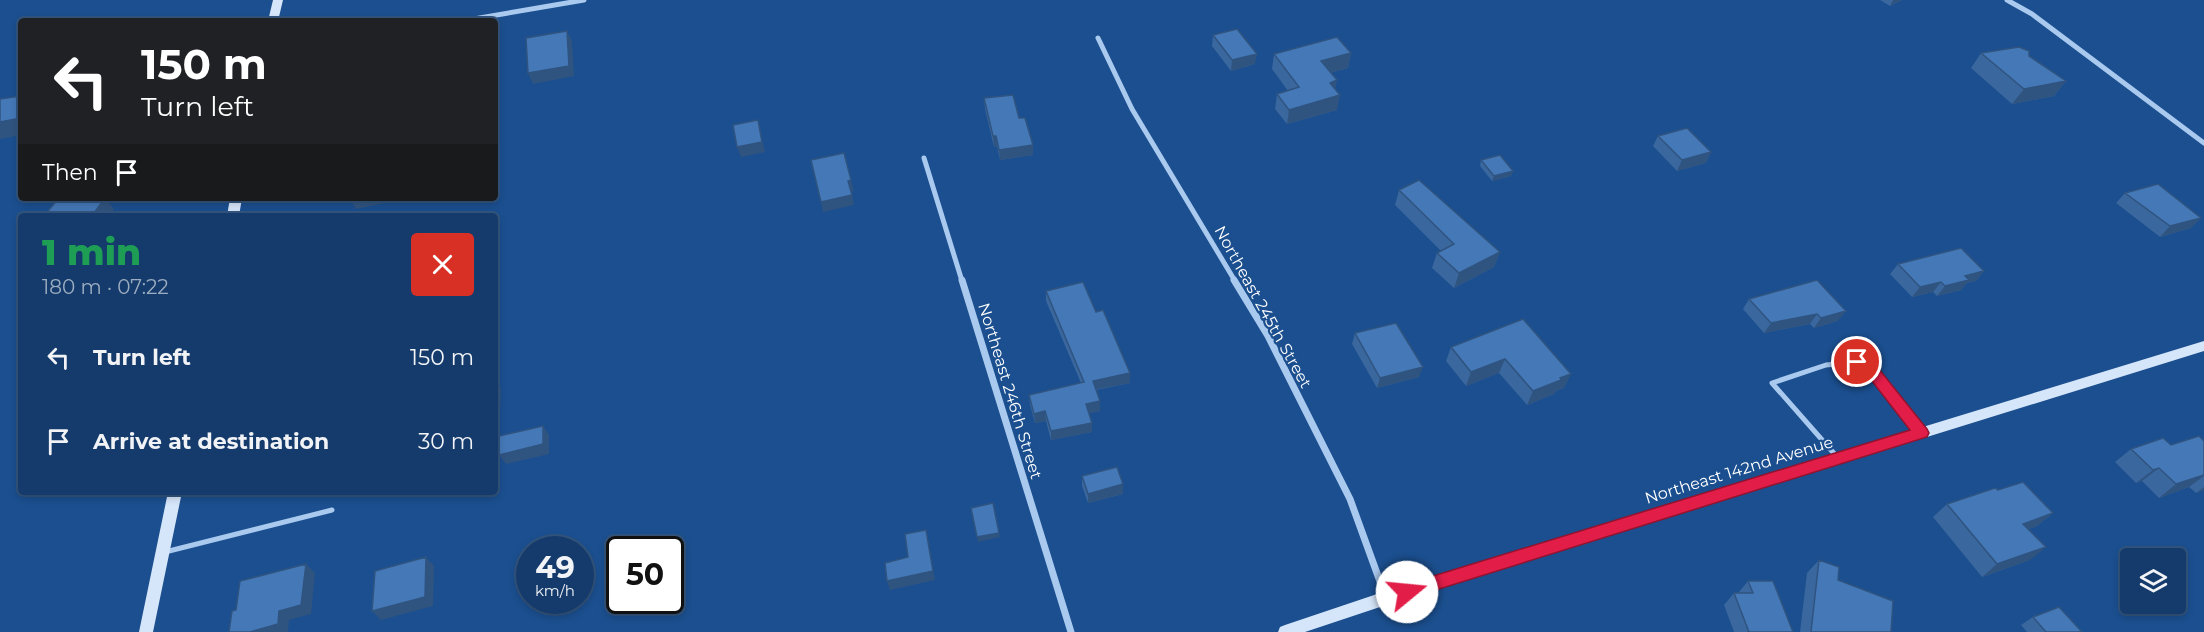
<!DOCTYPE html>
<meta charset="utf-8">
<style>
:root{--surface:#143b6b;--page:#1d4271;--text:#f1f3f6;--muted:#9dadc1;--line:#33557e}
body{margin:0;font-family:Montserrat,sans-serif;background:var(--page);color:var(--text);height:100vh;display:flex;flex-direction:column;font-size:22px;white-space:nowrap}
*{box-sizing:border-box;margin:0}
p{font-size:20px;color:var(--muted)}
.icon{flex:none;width:33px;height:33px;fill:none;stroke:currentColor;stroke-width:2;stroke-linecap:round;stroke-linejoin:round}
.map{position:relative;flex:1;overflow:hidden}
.details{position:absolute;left:18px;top:213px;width:480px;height:282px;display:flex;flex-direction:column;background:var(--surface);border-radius:6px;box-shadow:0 3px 9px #0003,0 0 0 2px var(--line)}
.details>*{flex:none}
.hud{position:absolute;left:18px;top:18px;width:480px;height:183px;border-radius:6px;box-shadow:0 3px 9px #0003,0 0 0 2px var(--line);background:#202124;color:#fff;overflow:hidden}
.fabs{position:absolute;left:2120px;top:548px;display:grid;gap:12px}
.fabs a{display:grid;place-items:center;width:66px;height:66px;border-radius:6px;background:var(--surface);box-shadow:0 3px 9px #0003,0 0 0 2px var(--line);font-size:30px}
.speed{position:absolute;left:516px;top:536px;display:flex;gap:12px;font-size:30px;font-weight:700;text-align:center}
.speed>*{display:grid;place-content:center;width:78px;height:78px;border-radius:50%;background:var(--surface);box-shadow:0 3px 9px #0003,0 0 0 2px var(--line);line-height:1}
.speed small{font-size:15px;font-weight:400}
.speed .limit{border:3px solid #111;border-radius:9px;background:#fff;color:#111}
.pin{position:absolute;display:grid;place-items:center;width:51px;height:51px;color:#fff;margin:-26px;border:3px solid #fff;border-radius:50%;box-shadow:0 2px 6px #0007}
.me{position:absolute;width:66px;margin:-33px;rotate:73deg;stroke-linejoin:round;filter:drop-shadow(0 0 4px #0008)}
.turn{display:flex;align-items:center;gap:21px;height:126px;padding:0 24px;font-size:27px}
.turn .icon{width:78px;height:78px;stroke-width:2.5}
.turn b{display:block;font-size:42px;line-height:51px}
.then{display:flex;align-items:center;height:57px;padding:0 24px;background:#0003;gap:12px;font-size:22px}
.round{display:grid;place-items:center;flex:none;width:63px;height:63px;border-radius:6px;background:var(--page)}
.overview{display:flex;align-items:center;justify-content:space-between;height:102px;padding:0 24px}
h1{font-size:36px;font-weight:800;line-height:45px;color:#1e9e55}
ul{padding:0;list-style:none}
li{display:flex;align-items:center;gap:18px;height:84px;padding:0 24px}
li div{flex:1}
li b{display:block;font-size:22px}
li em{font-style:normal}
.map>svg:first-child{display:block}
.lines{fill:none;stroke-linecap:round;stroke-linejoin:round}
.lane{stroke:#a9c9ee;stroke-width:5}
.street-far1{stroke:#a9c9ee;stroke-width:5}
.street{stroke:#a9c9ee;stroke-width:7}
.secondary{fill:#d6e6fa;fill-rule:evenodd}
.wall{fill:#3a679d}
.shaded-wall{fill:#305480}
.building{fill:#4478b7;stroke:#305480;stroke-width:1.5}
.route{fill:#e11d48;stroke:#92132f;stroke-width:1.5}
.labels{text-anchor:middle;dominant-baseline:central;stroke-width:4.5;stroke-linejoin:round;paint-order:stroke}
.street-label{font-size:16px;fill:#fff;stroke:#1b4f8f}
</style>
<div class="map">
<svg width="2204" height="632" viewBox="0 0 2204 632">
<rect width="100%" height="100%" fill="#1b4f8f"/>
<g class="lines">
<path class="lane" d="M1838 458 1772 383 1826 365 1856 362 1881 381 1921 432
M165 552 332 510"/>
<path class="street-far1" d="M2007 0 2032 14 2204 143
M462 21 584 0
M1098 38 1132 109 1235 281
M924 158 962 281"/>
<path class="street" d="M962 280 1071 632
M1234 280 1268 336 1350 499 1386 598"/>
<path class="secondary" d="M273 0H283L278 21H268Z
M230 198H242L239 216H227Z
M2204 341V351L1386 605 1305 632H1278L1280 627 1285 625 1386 591Z
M168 492H182L153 632H139Z"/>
</g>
<path class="wall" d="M1880 0H1902L1890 6Z
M1213 35 1255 64 1231 71 1212 46Z
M1351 53 1348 68 1330 73 1335 89 1337 110 1287 124 1275 109 1277 94 1288 91 1272 69 1274 54Z
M1981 53 2066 81 2054 96 2012 104 1971 68Z
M984 98 1019 118 1033 155 1000 160 997 146 994 147 985 109Z
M1658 136 1711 152 1706 163 1677 171 1653 146Z
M1481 160 1513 171 1511 176 1492 181 1480 166Z
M1399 190 1500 252 1494 267 1454 288 1432 268 1437 253 1441 251 1395 205Z
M2125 193 2191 228 2160 237 2116 203Z
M1898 264 1984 271 1976 281 1967 283 1961 290 1937 296 1933 292 1912 297 1890 274Z
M1817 280 1838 321 1814 328 1810 324 1764 333 1743 309 1749 299Z
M1046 291 1096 312 1130 383 1096 390 1100 401V411L1089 413 1092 432 1051 440 1046 421 1035 423 1030 405 1029 395 1081 383 1046 301Z
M1523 319 1564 388 1556 391 1554 394 1527 405 1499 373 1466 386 1446 361 1451 347Z
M1355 333 1419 377 1377 388 1352 344Z
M2204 441V490L2196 493 2189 487 2159 498 2142 481 2136 483 2115 462 2131 449 2171 445Z
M1082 476 1123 494 1088 503 1082 486Z
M1998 490 2053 513 2037 526 2029 529 2030 560 1982 577 1933 517 1947 504Z
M1819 560 1838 580 1891 632H1800L1807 573Z
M1748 581 1793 632H1734L1724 605 1734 593H1738Z
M2033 617 2082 632H2027L2021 625Z"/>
<path class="shaded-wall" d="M1893 0H1902L1890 6Z
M567 31 572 41 574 76 533 84 528 73Z
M1351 53 1348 68 1318 76 1321 61Z
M1257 54 1255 64 1231 71 1232 60Z
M1337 80 1334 95 1330 83Z
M2066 81 2054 96 2012 104 2024 89Z
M1340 95 1337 110 1287 124 1289 110Z
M21 118V135L0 139V122Z
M758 120 765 152 741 157 737 147Z
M993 136H996L997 146 994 147Z
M1033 145V155L1000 160 999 150Z
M1711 152 1706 163 1677 171 1682 160Z
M1513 171 1511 176 1492 181 1494 176Z
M851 180 854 191H850L848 181Z
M852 195 854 205 823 212 821 202Z
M105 198 114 209 109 216H92Z
M349 198H389V202L356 209Z
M2201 218 2191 228 2160 237 2170 226Z
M1500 252 1494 267 1454 288 1459 273Z
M1984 271 1976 281 1967 283 1961 290 1937 296 1945 286 1965 276Z
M1941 282 1933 292 1912 297 1920 287Z
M1846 311 1838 321 1814 328 1821 318Z
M1817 314 1810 324 1764 333 1771 323Z
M1505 359 1499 373 1466 386 1471 372Z
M1423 367 1419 377 1377 388 1380 378Z
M1130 373V383L1093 390V381Z
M1571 374 1564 388 1556 391 1554 394 1527 405 1533 391Z
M495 380 501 389 499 433 495 434Z
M1100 401V411L1087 414 1086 404Z
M1045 411 1046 421 1035 423 1034 414Z
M1092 423V432L1051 440V431Z
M543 426 549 435V454L506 464 499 455Z
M2159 468 2142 481 2136 483 2153 470Z
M2204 475V476L2189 487 2159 498 2176 484Z
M1123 484V494L1088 503V494Z
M2204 487V490L2196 493Z
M2053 513 2037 526 2008 537 2023 524Z
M926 530 935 580 890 590 887 581 933 571Z
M999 533 1000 537 978 542 977 537Z
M2046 547 2030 560 1982 577 1997 564Z
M426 557 434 566 433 606 381 620 372 611Z
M306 564 315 573 311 614 289 620 288 632H250L279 611Z"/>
<path class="building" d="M1237 29 1257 54 1232 60 1213 35Z
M567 31 569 66 528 73 526 38Z
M1337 37 1351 53 1321 61 1337 80 1330 83 1340 95 1289 110 1277 94 1299 87 1274 54Z
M2019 47 2029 51V56L2066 81 2024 89 1981 53Z
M1013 95 1019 118H1025L1033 145 999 150 996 136H993L984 98Z
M21 96V118L0 122V99Z
M758 120 762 142 737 147 733 125Z
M1687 128 1711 152 1682 160 1658 136Z
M844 153 851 180 848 181 852 195 821 202 811 160Z
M1500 155 1513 171 1494 176 1481 160Z
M1419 180 1500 252 1459 273 1437 253 1454 244 1399 190Z
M2158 184 2201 218 2170 226 2125 193Z
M105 198 92 216H44L57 200Z
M1961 248 1984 271 1965 276 1969 280 1945 286 1941 282 1920 287 1898 264Z
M1817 280 1846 311 1821 318 1817 314 1771 323 1749 299Z
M1083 282 1096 312 1103 310 1130 373 1093 381 1100 401 1086 404 1092 423 1051 431 1045 411 1034 414 1029 395 1084 382 1046 291Z
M1523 319 1571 374 1560 378 1561 380 1533 391 1505 359 1471 372 1451 347Z
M1396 323 1423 367 1380 378 1355 333Z
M543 426V444L499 455V436Z
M2199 436 2204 441V475L2176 484 2159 468 2153 470 2131 449 2163 438 2171 445Z
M1117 467 1123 484 1088 494 1082 476Z
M2023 482 2053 513 2023 524 2046 547 1997 564 1947 504 1995 488 1998 490Z
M993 503 999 533 977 537 971 508Z
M926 530 933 571 887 581 885 563 908 557 905 534Z
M426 557 425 597 372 611 375 571Z
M1819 560 1839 567 1838 580 1893 601 1891 632H1811Z
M306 564 301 605 279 611 278 624 250 632H229L232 611 236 610 240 581Z
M1748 581H1773L1793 632H1747H1749L1734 593H1753Z
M2059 607 2082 632H2046L2033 617Z"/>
<path class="route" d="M1857 356 1875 364 1927 429 1929 433 1927 437 1407 599 1401 597 1398 592 1401 586 1407 584 1910 430 1865 372 1852 365V358Z"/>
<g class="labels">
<g class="street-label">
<text transform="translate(1263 307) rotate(61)">Northeast 245th Street</text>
<text transform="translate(1010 391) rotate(73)">Northeast 246th Street</text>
<text transform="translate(1739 470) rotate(-17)">Northeast 142nd Avenue</text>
</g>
</g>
</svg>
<div class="fabs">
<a><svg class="icon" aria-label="layers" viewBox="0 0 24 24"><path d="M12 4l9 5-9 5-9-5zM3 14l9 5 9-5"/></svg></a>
</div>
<div class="speed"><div>49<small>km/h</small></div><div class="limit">50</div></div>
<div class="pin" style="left:1857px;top:362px;background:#d93025"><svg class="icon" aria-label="arrive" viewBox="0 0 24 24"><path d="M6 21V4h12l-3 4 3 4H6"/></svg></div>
<svg class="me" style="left:1407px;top:592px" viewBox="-20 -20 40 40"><circle r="19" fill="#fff"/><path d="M0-13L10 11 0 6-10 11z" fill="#e11d48"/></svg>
<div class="hud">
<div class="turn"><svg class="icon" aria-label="left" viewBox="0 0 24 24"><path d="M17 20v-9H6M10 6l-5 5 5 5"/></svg><div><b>150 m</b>Turn left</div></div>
<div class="then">Then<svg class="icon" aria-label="arrive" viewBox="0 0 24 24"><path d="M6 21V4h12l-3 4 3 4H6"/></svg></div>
</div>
<section class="details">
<div class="overview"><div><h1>1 min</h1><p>180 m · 07:22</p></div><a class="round" style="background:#d93025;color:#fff"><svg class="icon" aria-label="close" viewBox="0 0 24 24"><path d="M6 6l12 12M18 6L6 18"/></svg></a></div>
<ul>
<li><svg class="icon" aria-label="left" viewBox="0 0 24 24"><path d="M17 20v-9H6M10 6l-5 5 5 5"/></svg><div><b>Turn left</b></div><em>150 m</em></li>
<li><svg class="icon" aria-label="arrive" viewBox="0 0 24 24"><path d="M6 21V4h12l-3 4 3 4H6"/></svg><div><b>Arrive at destination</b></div><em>30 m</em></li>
</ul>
</section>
</div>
